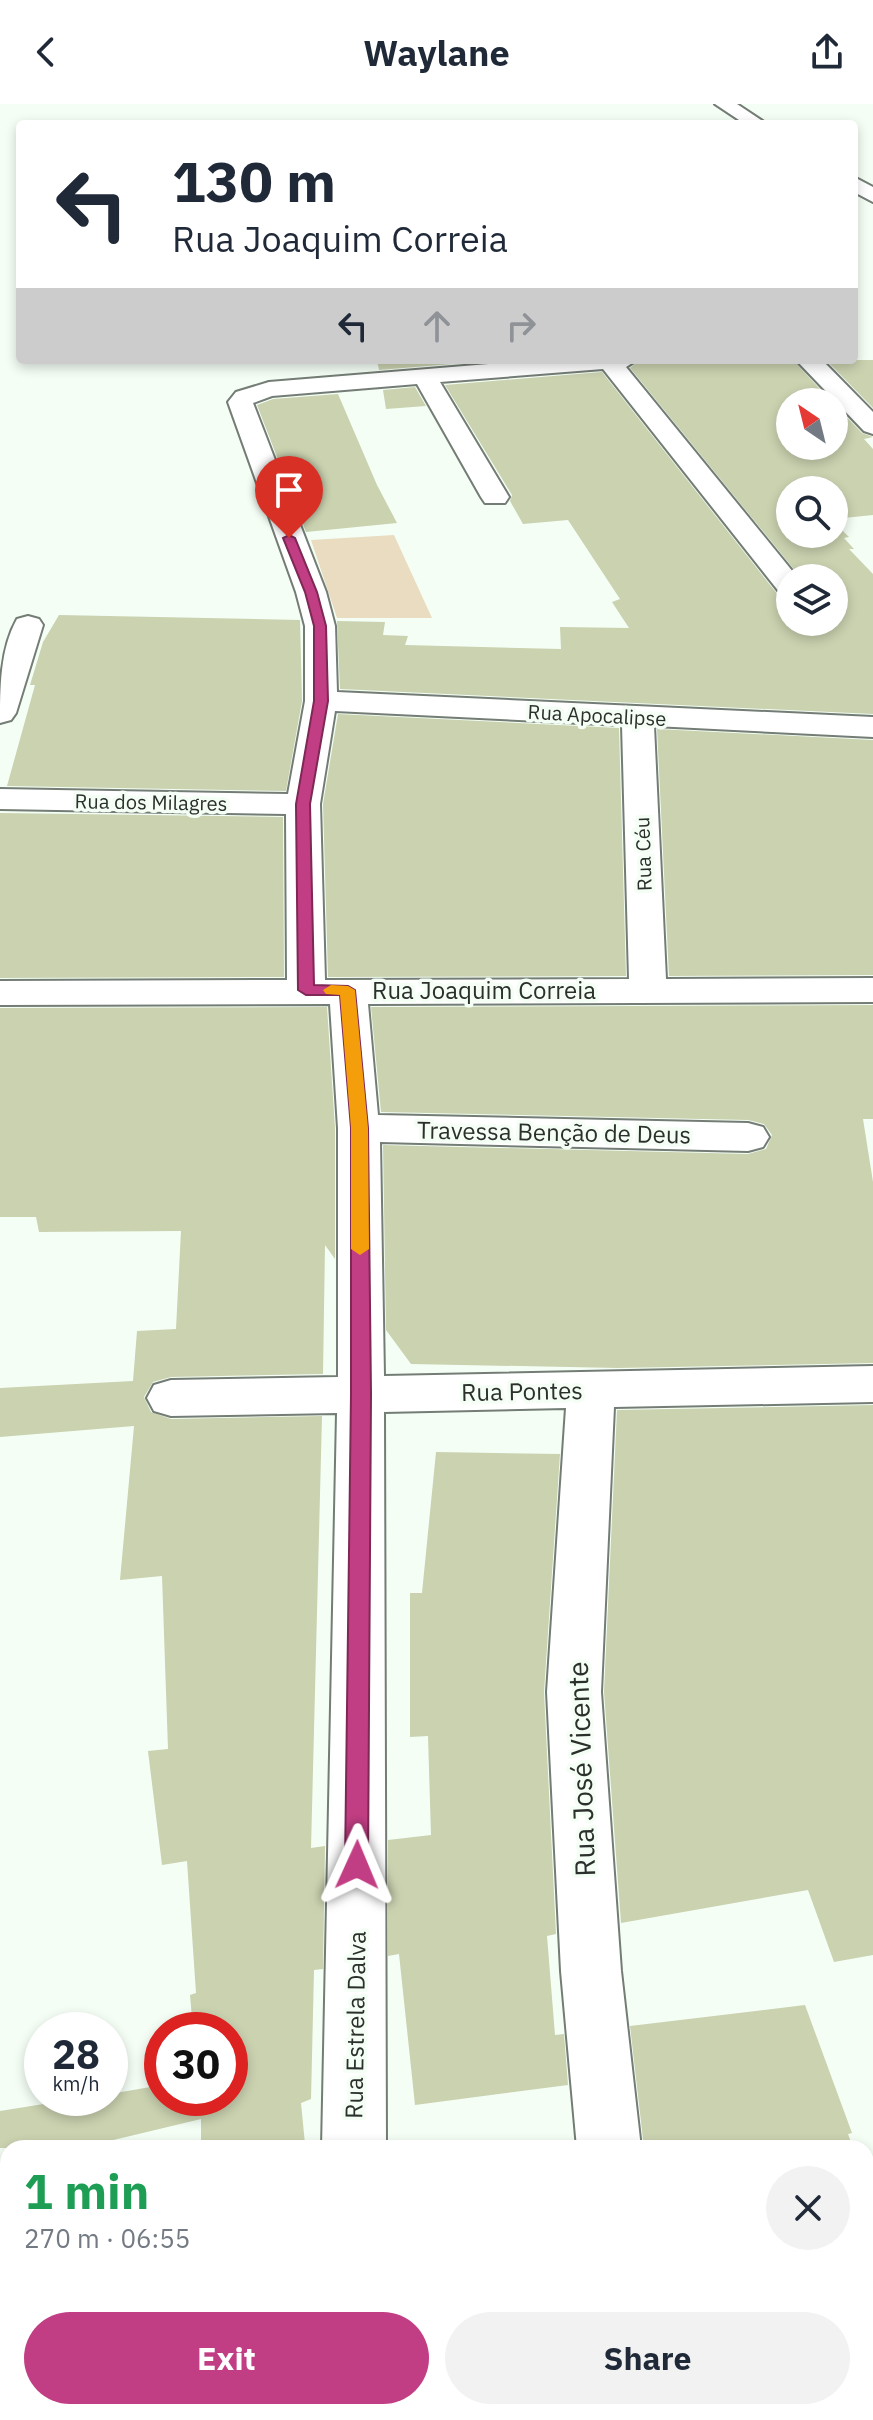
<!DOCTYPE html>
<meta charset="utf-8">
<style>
:root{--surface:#fff;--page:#f2f2f3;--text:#1f2937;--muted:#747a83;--accent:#c23e84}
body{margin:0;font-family:"IBM Plex Sans",sans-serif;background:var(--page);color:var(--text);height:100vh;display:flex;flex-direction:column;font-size:30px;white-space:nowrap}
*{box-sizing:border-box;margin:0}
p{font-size:26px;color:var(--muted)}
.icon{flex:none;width:44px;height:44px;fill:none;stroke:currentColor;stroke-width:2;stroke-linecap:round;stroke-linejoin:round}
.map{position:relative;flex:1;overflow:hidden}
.drawer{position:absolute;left:0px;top:2036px;width:874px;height:280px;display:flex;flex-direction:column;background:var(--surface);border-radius:24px 24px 0 0;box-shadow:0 4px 12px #0003}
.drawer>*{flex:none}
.guide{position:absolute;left:16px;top:16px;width:842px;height:244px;border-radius:8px;box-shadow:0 4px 12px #0003;background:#fff;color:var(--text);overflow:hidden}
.needle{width:52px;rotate:325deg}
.controls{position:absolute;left:776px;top:284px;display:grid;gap:16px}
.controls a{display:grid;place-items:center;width:72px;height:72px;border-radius:50%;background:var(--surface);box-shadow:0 4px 12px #0003;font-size:40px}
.speed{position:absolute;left:24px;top:1908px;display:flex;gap:16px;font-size:40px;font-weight:700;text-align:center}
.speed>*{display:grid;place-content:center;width:104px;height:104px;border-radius:50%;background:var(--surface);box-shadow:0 4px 12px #0003;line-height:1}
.speed small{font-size:20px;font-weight:400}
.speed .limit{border:12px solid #d22;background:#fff;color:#111}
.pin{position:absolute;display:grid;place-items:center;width:68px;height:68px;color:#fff;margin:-82px -34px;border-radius:50% 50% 50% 0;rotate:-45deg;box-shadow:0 0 8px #0007}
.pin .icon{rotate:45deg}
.me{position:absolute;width:88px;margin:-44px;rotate:1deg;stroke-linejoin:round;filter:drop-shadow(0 0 6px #0008)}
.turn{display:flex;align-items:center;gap:28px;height:168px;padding:0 24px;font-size:36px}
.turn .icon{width:104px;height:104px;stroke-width:2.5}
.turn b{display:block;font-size:56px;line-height:68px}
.lanes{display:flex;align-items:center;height:76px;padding:0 24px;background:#0003;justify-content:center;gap:40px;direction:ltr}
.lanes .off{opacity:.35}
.round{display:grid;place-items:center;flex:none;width:84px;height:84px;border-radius:42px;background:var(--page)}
.overview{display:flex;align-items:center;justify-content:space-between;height:136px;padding:0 24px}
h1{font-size:48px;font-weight:700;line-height:60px;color:#1e9e55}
.primary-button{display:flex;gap:16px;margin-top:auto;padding:16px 24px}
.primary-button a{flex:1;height:92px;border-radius:48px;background:var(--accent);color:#fff;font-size:32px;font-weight:700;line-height:92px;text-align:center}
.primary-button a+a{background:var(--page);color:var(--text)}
header{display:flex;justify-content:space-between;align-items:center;height:104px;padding:0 24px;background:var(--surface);font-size:36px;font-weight:700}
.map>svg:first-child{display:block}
.green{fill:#e9dcc1}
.building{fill:#cad2b0}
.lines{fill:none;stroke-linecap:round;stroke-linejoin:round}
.minor-casing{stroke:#747d75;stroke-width:4}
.minor{fill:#fff;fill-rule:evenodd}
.route{fill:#c23e84;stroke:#7e2856;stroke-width:2}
.slow{fill:#f59e0b}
.labels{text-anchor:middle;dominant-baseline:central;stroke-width:7;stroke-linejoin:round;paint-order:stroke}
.far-street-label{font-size:20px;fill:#2c302d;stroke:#f4fef5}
.street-label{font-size:24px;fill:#2c302d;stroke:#f4fef5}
.near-street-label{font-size:28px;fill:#2c302d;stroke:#f4fef5}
</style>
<header><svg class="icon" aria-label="back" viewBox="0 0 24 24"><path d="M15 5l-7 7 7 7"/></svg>Waylane<svg class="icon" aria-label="share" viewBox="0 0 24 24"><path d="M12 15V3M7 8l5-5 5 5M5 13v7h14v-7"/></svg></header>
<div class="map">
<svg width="873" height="2316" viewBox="0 0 873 2316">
<rect width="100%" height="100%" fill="#f4fef5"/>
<path class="green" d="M394 431 432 514H337L311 436Z"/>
<path class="building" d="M377 256H499L379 266Z
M640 256H793L832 298H790V342H834V300L862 329 873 333 864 335 873 345V411L834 415V386H790V430H834V418L849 433 844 434 854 445H849L873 470V610L340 585 337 517 385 518 383 531 408 532 405 541 561 545 560 523 629 524 612 498 620 495 568 416 523 420 510 397 512 391 445 281 602 268 778 491 790 495V518H834V474H801L630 264Z
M826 256H873V304Z
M415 283 426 302 386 305 383 286Z
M338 290 377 381 397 419 306 428 257 301 273 295Z
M59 511 300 516 302 597 286 687 7 682 35 581H30L43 538Z
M338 610 619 624 626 872 328 873 323 700Z
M657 625 873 636V871L669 872Z
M0 709 283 713 284 873 0 874Z
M873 901V1015H863L873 1078V1259L618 1264 411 1260 386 1226 383 1041 748 1050 766 1045 772 1031 764 1020 748 1016 381 1008 371 903Z
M327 903 335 1024V1155L325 1141 323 1270 171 1273 153 1278 144 1293 151 1308 171 1315 322 1312 311 1744 325 1742 323 1865 314 1866 311 1995 301 1999 305 2040 282 2044H201V2015L80 2044H0V2007L81 1994H110V1990L162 1981V1994H230V1926H193L190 1891 196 1889 187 1757 162 1761 148 1647 168 1645 162 1472 120 1476 134 1322 0 1333V1284L133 1277 137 1227 176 1225 181 1127 39 1128 36 1113H0V904Z
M873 1301V1851L834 1858 808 1786 621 1819 604 1588 617 1306Z
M436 1348 560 1350 544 1588 556 1830 547 1832 555 1931 564 1930 568 1981 415 2001 399 1850 388 1852V1736L431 1731 428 1632 410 1633V1489H422Z
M805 1901 852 2029 848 2030 853 2044H644L630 1922Z"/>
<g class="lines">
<defs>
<path id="minor" d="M715 0H737L767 20H745Z
M854 73 873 83V98L854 88Z
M536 256H637L626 263 798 474H790V492L780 489 603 265 440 278 509 393 505 399H485L481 393 417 280 272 292 253 299 326 488 335 522 337 588 873 613V633L654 622 666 875 873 874V898L368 900 378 1011 748 1019 763 1023 769 1033 763 1043 748 1047 380 1038 384 1272 873 1262V1298L614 1303 601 1588 621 1867 641 2044H577L561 1867 547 1588 566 1304 384 1308 386 2044H322L337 1309 171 1312 154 1307 147 1294 154 1281 171 1276 338 1273V1024L330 900 0 901V877L287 876 286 710 0 705V685L288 690 305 597V522L296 488 228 298 236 288 269 278ZM335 607 622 621 629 875 325 876 320 700Z
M796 256H822L873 308V330L864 327Z
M28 512 39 515 43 521 16 609 11 616 0 619C0 584 0 545 17 515Z
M646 2308H716L718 2316H648Z"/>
</defs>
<use href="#minor" class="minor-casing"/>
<use href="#minor" class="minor"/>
</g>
<path class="route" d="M289 431 295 434 317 488 326 522 328 597 310 700 314 881 348 882 355 886 368 1024 371 1290 368 1761 365 1769 357 1772 348 1769 345 1761 351 1290V1024L340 891H306L298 886 296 700 314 597V522L305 488 283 434Z"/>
<path class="slow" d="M348 882 355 886 368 1024 369 1145 360 1151 351 1145V1024L340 891 326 890 323 886 331 881Z"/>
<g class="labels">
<g class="far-street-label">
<text transform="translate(597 611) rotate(3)">Rua Apocalipse</text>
<text transform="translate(151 698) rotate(1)">Rua dos Milagres</text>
<text transform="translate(643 750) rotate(-92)">Rua Céu</text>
</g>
<g class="street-label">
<text x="484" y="886">Rua Joaquim Correia</text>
<text transform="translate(554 1028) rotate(1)">Travessa Benção de Deus</text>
<text transform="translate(522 1287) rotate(-1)">Rua Pontes</text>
<text transform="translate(355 1921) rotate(-89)">Rua Estrela Dalva</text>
</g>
<g class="near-street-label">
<text transform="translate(581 1665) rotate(-92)">Rua José Vicente</text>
</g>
</g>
</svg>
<div class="controls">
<a><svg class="needle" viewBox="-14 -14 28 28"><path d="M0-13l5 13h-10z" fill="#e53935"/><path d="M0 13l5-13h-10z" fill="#747a83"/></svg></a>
<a><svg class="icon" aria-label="search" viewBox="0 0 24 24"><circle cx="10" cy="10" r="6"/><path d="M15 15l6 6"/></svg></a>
<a><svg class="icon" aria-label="layers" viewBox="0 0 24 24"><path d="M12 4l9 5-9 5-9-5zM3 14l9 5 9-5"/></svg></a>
</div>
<div class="speed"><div>28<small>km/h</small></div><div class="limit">30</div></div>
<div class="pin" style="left:289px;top:434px;background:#d93025"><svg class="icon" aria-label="arrive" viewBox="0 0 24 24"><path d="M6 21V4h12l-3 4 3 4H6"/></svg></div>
<svg class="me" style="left:357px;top:1761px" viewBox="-20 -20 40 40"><path d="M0-17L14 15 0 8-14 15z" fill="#c23e84" stroke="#fff" stroke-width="4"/></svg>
<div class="guide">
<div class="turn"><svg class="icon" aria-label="left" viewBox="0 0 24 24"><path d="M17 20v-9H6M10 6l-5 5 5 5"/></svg><div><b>130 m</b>Rua Joaquim Correia</div></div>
<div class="lanes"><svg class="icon" aria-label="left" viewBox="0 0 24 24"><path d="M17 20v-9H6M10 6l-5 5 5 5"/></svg><svg class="icon off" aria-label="ahead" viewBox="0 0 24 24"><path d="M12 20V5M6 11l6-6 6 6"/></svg><svg class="icon off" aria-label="right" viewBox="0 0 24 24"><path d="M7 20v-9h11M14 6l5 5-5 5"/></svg></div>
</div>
<section class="drawer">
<div class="overview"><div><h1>1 min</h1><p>270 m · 06:55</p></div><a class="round"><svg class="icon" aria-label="close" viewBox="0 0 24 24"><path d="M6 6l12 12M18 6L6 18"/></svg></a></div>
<div class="primary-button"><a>Exit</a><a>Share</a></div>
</section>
</div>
